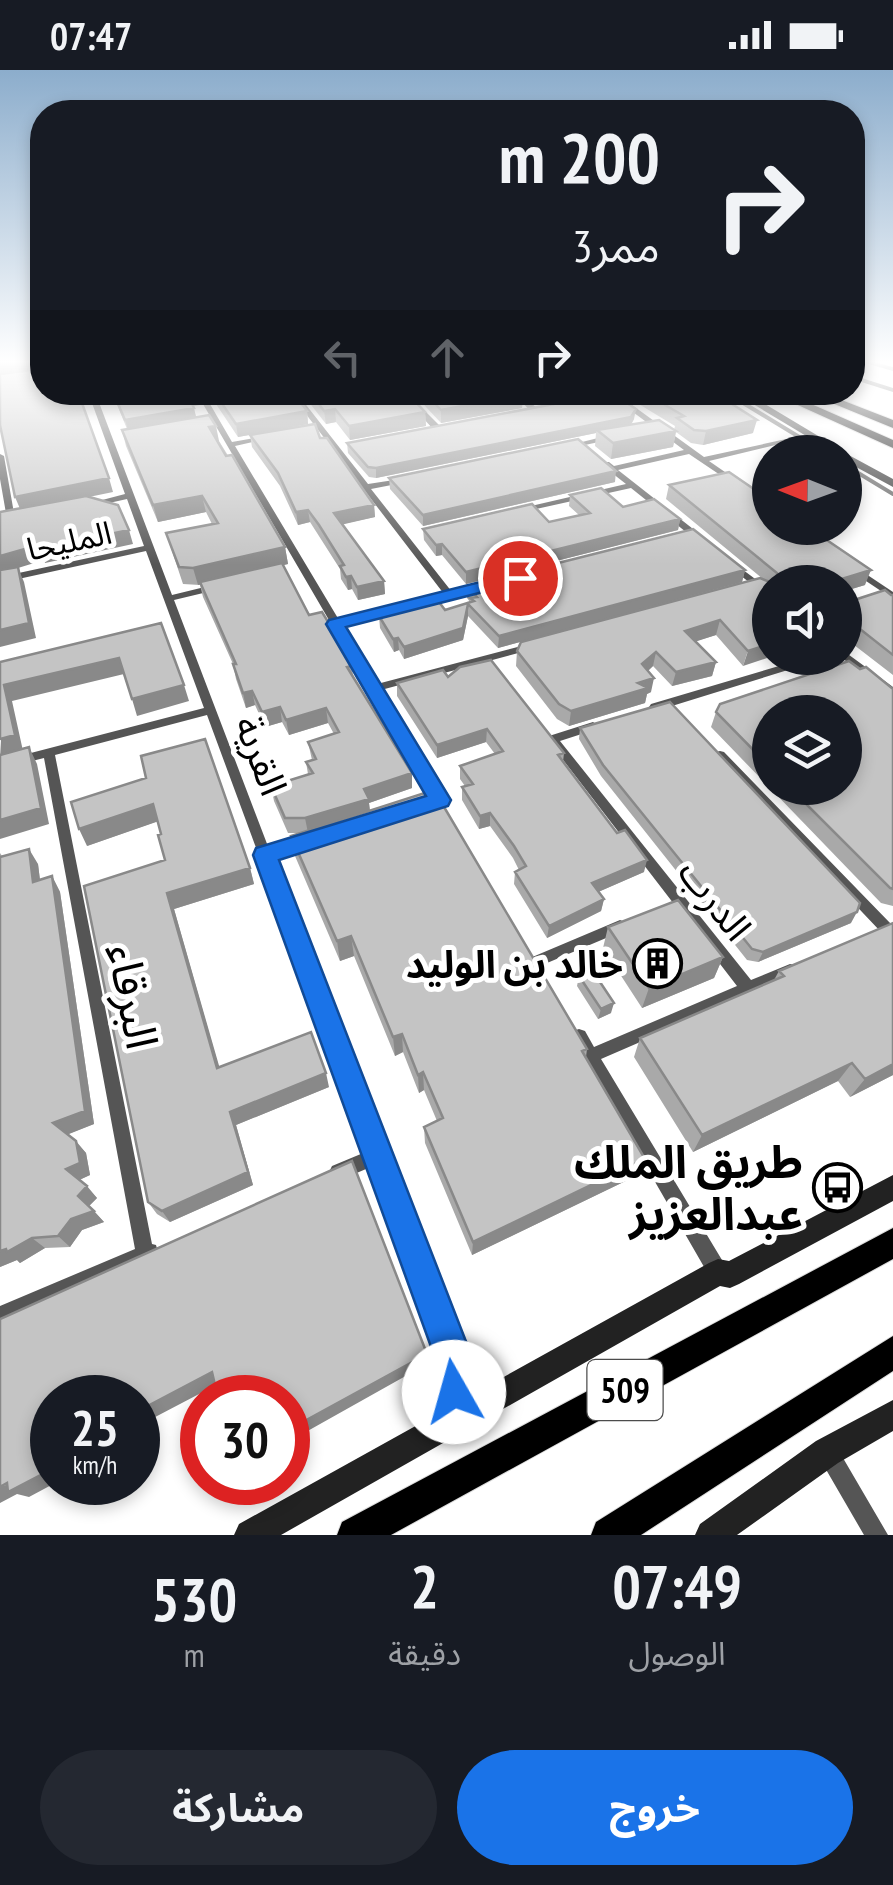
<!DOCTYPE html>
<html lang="ar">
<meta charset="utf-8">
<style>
:root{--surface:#171b24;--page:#242831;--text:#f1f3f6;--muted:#9ea1a6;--accent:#1a73e8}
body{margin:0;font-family:"PT Sans Narrow","Noto Sans Arabic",sans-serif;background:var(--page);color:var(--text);direction:rtl;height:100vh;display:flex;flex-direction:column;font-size:38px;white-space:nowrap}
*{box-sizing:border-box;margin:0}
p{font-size:32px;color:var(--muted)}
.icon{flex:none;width:55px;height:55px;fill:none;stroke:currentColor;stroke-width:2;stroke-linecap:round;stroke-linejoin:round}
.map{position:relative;height:1465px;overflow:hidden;direction:ltr}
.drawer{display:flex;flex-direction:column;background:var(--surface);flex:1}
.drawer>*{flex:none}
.banner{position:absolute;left:30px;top:30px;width:835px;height:305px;border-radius:40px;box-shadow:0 5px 15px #0003;direction:rtl;background:#171b24;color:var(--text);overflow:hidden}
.needle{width:65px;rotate:271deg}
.fabs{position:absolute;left:752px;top:365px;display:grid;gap:20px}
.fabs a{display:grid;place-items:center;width:110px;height:110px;border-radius:50%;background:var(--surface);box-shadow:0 5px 15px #0003;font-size:50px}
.speed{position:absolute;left:30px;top:1305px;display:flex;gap:20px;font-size:50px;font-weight:700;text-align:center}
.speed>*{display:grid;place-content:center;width:130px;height:130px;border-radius:50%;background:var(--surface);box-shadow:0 5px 15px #0003;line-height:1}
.speed small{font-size:25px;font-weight:400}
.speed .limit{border:15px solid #d22;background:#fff;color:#111}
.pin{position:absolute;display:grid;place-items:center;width:85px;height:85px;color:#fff;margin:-42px;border:5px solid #fff;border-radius:50%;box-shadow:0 2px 10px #0007}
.me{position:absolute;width:110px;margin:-55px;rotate:353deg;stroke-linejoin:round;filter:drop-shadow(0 0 8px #0008)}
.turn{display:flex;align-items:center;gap:35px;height:210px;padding:0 40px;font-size:45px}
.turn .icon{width:130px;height:130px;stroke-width:2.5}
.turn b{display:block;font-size:70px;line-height:85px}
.lanes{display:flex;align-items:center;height:95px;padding:0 40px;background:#0003;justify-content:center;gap:50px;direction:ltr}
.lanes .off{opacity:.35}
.eta{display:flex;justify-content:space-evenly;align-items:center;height:170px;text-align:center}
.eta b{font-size:60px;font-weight:700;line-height:70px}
.action{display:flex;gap:20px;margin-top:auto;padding:20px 40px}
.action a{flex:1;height:115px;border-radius:60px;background:var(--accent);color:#fff;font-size:40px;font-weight:700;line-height:115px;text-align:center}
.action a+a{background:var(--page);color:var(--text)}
.status{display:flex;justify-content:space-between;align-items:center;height:70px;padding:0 50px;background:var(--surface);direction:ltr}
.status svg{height:28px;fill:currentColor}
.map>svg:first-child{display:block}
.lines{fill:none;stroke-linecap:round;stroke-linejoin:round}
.primary-casing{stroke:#dbdbdb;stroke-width:2}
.service{stroke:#555;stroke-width:4}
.minor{fill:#555;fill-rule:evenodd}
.secondary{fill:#222;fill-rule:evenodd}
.primary{fill:#000;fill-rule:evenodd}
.wall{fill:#a9a9a9;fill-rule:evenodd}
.shaded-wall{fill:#898989}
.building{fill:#c4c4c4;stroke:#898989;stroke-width:2.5}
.route{fill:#1a73e8;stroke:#114b97;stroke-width:2.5}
.labels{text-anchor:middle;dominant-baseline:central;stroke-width:10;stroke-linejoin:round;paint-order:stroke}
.far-street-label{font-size:32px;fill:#000;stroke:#fff}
.shield{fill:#fff;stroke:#4c4c4c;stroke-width:2.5}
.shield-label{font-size:35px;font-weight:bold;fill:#000}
.street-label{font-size:38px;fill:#000;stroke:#fff}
.poi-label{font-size:38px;font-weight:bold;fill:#000;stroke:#fff;text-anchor:end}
.near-street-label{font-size:45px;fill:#000;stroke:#fff}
.near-poi-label{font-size:45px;font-weight:bold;fill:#000;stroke:#fff;text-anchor:end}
</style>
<div class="status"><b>07:47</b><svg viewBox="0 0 49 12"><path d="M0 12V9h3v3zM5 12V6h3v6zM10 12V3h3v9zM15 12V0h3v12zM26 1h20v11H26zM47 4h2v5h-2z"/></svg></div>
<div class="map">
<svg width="893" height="1465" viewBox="0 0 893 1465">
<rect width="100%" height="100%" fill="#fff"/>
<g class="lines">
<defs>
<path id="primary" d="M769 322H784L893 370V378Z
M805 322H821L893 350V358Z
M893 1158V1189L391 1465H337L342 1452Z
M893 1266V1301L641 1465H591L596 1452Z"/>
</defs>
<use href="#primary" class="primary-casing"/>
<path class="service" d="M725 322 824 382
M845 395 893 424"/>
<path class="minor" d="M855 290H866L893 297V301Z
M852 305 893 318V322L852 309Z
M88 322H95L172 525 217 514 222 517 220 519 174 530 269 779 305 767 310 768 312 772 310 776 273 788 459 1274C463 1300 468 1331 457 1356L450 1359 443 1356 440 1349 444 1305 439 1274 373 1096 338 1111 332 1108 329 1102 332 1096 368 1081 207 645 55 685 152 1174 156 1175 158 1182 156 1189 152 1191 0 1256V1236L135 1179 44 688 0 699V691L204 638 146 481 0 513V507L144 476 127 429 91 437 87 434 125 424Z
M196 322H203L232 372 266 366 270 368 235 376 339 550 444 524 289 322H296L368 414 407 408V412L371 419 452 522 483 514 488 517 486 519 342 555 377 614 533 573 538 576 537 578 381 620 448 734 446 737H438Z
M399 322H406L440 356V360H434Z
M511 322H519L540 341 533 343Z
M606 322H614L704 387 800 366 804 368 709 391 738 411V415H735L689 384 618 400 702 466V470H696L631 418 518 443V439L626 414 603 396V392H609L614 396 684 380Z
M610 365 614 367 613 369 566 379 562 377Z
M0 384 4 386 15 449 11 452 7 449 0 409Z
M731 491 770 520V528L728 496V492Z
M854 496 893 522V529L851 501 849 499Z
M845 582 893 617V627L842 588H845Z
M806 588H821L820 590 659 640 655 641 649 637 651 634Z
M593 652 599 656 597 659 560 671 751 910 790 894 795 895 797 900 795 905 601 989 725 1195 727 1202 725 1209 718 1211 711 1209 571 966 573 961 579 959 585 961 594 977 737 916 547 669 549 666Z
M720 681 724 682 891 854 893 858 891 862 886 864 881 862 716 688 714 685 716 682Z
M620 850 625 852 627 856 625 860 540 896 535 898 530 896 528 892 530 888Z
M828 1373 836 1376 888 1465H864L817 1384 820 1376Z"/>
<path class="secondary" d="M733 322H745L845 382H833Z
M845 383 893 409V417L845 391Z
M893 1105V1131L739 1214 730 1218 720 1216 281 1465H234L239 1454 709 1193 718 1189 729 1191Z
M893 1330V1361L838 1393 737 1465H695L700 1454 816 1371Z"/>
<use href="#primary" class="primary"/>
</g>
<path class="wall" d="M112 322H196L199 335 193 336 196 347 219 371 285 477 288 494 283 495 309 545 352 596 353 606 412 718 369 733 370 740 587 979 586 987 645 1089 638 1105 472 1185 425 1073 424 1057 437 1051 424 1020 419 1023 403 982 395 986 354 886 340 891 295 786 291 766 299 763H288L274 731 271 716 308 704 306 692 312 690 308 672 334 664 328 653 289 665 282 652 265 657 255 635 246 638 236 609 233 594 203 527 200 515 183 514 166 463 212 454 206 442 158 452 126 376 122 360 127 359Z
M208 322H293L307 341 308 354 238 367Z
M301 322H406L425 342 426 356 350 370 336 352 326 354Z
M412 322H521L523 325 522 338 441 353Z
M525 322H592L538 334Z
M619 322H713L753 363 703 375 691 373 676 362 673 377 611 389 595 376 596 363 376 408 369 407 348 383 347 373 634 349 631 354 674 360 675 356Z
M250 365 320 368 374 435 375 447 342 454 384 511 385 524 358 530 352 519 348 520 341 509 340 499 310 452 298 455 280 416 252 377Z
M389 408 615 412 423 456 390 419Z
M669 415 865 515 845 521V512H770L743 596 716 565 696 571 716 592 712 606 672 616 653 596 648 601 651 622 647 624 645 633 569 656 557 649 516 596 517 581 763 509 666 429Z
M570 425 680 449 678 460 466 514 442 485 436 486 424 470 423 459 549 452 579 445 569 436Z
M745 500 742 512 498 578 468 546 463 570 404 589 399 580 394 582 380 558 379 546 445 540 470 532 467 528V516Z
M893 525V605L845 568V533Z
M860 599 893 619V836L881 833 711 657 716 642ZM770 642 845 718H770Z
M448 607 564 683 563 692 644 802 598 822 604 829 601 841 547 868 514 814 515 802 519 800 513 788 490 756 479 759 462 730V717L465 716 460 709V696L495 684 486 672 437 688 397 626V613Z
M580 658 851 853 758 892 747 890 601 706 579 669Z
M146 708 250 798 254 814 174 839 219 998 329 1017 236 1055 253 1115 170 1152 157 1144 148 1132 165 790 161 764 158 751 87 776Z
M0 783 2 786 38 794 40 810 52 806 60 822 94 1054 68 1064 86 1083 90 1105 79 1110 97 1128 89 1136 104 1152 82 1160 70 1177 45 1178 20 1193 17 1190 0 1197Z
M893 853V1005L850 1027 838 1011 693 1082 634 987 640 968 774 910 779 901Z
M608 857 723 887 714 908 642 938 603 878Z
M579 906 611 943 598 949 577 916Z"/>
<path class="shaded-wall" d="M28 290H41L42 301 0 306V293Z
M196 322 199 335 190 336 187 323Z
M539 322H592L538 334Z
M523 325 522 338 441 353V340Z
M194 338 197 351 129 363 125 350Z
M335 339 336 352 326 354 324 341Z
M636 339 634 349 630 357 597 360 596 363 376 408V398Z
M307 341 308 354 238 367 236 354Z
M425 342 426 356 350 370 349 356Z
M757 350 753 363 703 375 706 361Z
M216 356 219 371 213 372 209 357Z
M676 361 673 377 611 389 613 373Z
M616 401 615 412 423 456V445Z
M109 408 113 422 21 441 15 427Z
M202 426 206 442 158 452 153 435Z
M374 435 375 447 336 456 334 443Z
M308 440 310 452 298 455 296 442Z
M680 449 678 460 466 514V502Z
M129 460 133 474 45 493 44 490 18 498 24 512 36 568 0 577V486L39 475Z
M442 474V485L436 486V475Z
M285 477 288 494 198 515 193 498Z
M745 500 742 512 498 578 499 566Z
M871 500 865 515 845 521V512H832Z
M351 506 352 519 348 520 346 507Z
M384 511 385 524 358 530 357 517Z
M468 534V546L463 570 404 589V577Z
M720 550 716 565 682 576 685 561Z
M398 568 399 580 394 582 393 569Z
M770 574V587L743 596 748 581Z
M656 582 653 596 639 609 642 594Z
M119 588 124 604 12 631 23 681 0 688 4 615Z
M716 592 712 606 672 616 676 602Z
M654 608 651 622 647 624 645 633 569 656 571 641Z
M184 615 189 631 137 646 132 629Z
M252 621 255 635 246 638 243 623Z
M280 637 282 652 265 657 262 642Z
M326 638 328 653 289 665 286 650Z
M487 659 486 672 437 688V675Z
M29 677 37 694 49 754 0 769V750Z
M412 703V718L369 733 370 743 308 763 305 748 364 719Z
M153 734 159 751 87 776 79 759Z
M490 743V756L479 759 480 746Z
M29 779 38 794 42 827 33 812Z
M647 790 644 802 589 826 592 813Z
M250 798 254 814 174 839 224 1013 217 998 167 823Z
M52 806 60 822 94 1054 64 1066 53 1053Z
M604 829 601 841 547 868 549 856Z
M857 842 851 853 758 892 763 882Z
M351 866 354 886 340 891 337 871Z
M723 887 714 908 642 938 649 918Z
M614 933 611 943 598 949 601 939Z
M402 964 403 982 395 986 393 967Z
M852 993 838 1011 693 1082 702 1065Z
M893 994V1005L850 1027 865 1009Z
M423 1002 424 1020 419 1023 418 1005Z
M326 1003 329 1017 236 1055 253 1115 170 1152 162 1141 230 1042Z
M76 1071 86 1083 90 1105 77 1111 66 1099Z
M645 1089 638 1105 472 1185 473 1172Z
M87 1116 97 1128 88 1137 78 1126Z
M94 1141 104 1152 82 1160 70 1177 58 1166 71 1149Z
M32 1168 45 1178 20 1193 17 1190 0 1197V1181Z
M427 1284V1294L288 1372V1360Z
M212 1302 222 1312 138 1356V1341Z
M52 1399V1412H57L29 1427 17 1424 0 1433V1417Z"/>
<path class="building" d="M0 290H28L0 293Z
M40 290H42V322H78L109 408 15 427 0 355V304L38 299Z
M113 322H190L187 323 194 338 125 350Z
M214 322H293L307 341 236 354Z
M310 322H406L425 342 349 356 335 339 324 341Z
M424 322H521L523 325 441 340Z
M643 322H713L757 350 706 361 694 360 677 348 684 346Z
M612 323 636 339 631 347 376 398 368 397 347 373Z
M209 345 216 356 209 357 226 386 232 385 285 477 193 498 179 497 166 463 218 453 202 426 153 435 122 360Z
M659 350 676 361 613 373 597 360Z
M315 354 320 368H327L374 435 334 443 384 511 357 517 351 506 346 507 340 496 344 495 319 455 308 440 296 442 278 403 250 365Z
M578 369 616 401 423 445 389 408Z
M729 402 770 430V458H809L871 500 832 512H777V503L669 415Z
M601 418 623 437 654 429 680 449 466 502 442 474 436 475 423 459 532 434 549 452 590 443 570 425Z
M86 426 118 435 129 460 39 479V475L0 486V442Z
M693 459 745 500 499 566 468 534 463 558 404 577 398 568 393 569 379 546 436 528 445 540 474 531 470 528 477 527 467 516Z
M282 493 309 545 322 542 341 573 352 596 347 597 412 703 364 719 369 729 305 748H285L271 716 313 703 306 692 316 689 308 672 339 662 326 638 286 650 280 637 262 642 252 621 243 623 233 594H236L200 512Z
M18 497 29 553 0 560V500Z
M760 508 770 512V574L748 581 720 550 685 561 716 592 676 602 656 582 642 594 654 608 638 613 648 618 571 641 559 634 517 581 521 572Z
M885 520 891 525H893V585L855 555 845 550V533Z
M161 553 184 615 132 629 119 588 4 615 15 665 0 669V592Z
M491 590 564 683 558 685 617 763 625 760 647 790 592 813 604 829 549 856 515 802 526 796 514 776 490 743 480 746 462 717 473 714 460 696 503 681 487 659 437 675 397 613 443 600 448 607 460 597Z
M849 591 860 599 866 597 893 619V819L890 818 790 718H845V642H770V697L716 642 720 634Z
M670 632 860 833 857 842 763 882 752 879 603 695 580 658Z
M205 669 250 798 167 823 217 998 311 962 326 1003 230 1042 248 1102 162 1141 148 1132 84 816 165 790 158 765 161 764 153 734 79 759 71 732 146 708 141 686Z
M29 677 41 738 0 750V685Z
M434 720 587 979 582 981 645 1089 473 1172 424 1057 443 1048 423 1002 418 1005 402 964 393 967 351 866 337 871 291 766Z
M29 779 33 812 52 806 85 1041 53 1053 76 1071 80 1093 66 1099 87 1116 78 1126 94 1141 71 1149 58 1166 32 1168 7 1182 6 1179 0 1181V787Z
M678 830 723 887 649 918 608 857Z
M893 853V994L865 1009 852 993 702 1065 640 968 784 906 779 901Z
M592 900 614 933 601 939 579 906Z
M352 1091 427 1284 288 1360V1328H218L212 1302 138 1341V1328H52V1399L8 1422 7 1413 0 1417V1249Z"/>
<linearGradient id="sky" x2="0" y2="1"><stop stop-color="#8cadcc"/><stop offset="0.59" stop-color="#fff"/><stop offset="1" stop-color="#fff" stop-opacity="0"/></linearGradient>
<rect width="893" height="495" fill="url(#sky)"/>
<path class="route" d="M520 502 526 504V511L346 557 451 730 448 736 279 790 467 1274 473 1322 467 1335 454 1340 441 1335 436 1322 430 1274 253 785 256 778 426 726 326 554 329 550Z"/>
<defs>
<symbol id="building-ring" viewBox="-11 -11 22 22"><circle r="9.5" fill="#fff" stroke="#000" stroke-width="1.5"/><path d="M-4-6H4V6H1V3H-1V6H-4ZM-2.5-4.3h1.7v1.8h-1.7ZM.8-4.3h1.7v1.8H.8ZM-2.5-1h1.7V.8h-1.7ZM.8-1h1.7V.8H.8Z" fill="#000"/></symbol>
<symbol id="bus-ring" viewBox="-11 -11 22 22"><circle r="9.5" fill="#fff" stroke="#000" stroke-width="1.5"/><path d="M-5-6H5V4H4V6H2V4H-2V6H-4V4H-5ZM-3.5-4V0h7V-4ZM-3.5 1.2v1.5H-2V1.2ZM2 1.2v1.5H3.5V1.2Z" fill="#000"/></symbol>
</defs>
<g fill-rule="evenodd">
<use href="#building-ring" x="630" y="866" width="55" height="55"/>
<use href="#bus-ring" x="810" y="1090" width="55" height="55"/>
</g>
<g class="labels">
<g class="far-street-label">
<text transform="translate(69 470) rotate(-12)">المليحا</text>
</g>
<rect class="shield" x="587.5" y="1290" width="75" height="60" rx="8"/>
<g class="shield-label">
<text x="625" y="1320">509</text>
</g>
<g class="street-label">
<text transform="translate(262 685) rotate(69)">القرية</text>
<text transform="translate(716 829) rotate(52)">الدرب</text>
</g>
<g class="poi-label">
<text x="623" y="893">خالد بن الوليد</text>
</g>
<g class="near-street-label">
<text transform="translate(134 926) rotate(79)">البرقاء</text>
</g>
<g class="near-poi-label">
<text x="803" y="1091">طريق الملك<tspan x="803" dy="52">عبدالعزيز</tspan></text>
</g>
</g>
</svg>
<div class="fabs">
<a><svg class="needle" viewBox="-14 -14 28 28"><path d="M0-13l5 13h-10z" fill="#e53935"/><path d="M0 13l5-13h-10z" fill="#9ea1a6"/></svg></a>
<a><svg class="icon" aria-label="sound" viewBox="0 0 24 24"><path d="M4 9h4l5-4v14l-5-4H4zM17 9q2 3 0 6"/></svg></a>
<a><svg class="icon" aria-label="layers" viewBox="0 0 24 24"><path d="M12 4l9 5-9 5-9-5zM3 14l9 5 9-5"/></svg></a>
</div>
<div class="speed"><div>25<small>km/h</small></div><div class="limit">30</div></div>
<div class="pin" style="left:520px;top:508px;background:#d93025"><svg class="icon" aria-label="arrive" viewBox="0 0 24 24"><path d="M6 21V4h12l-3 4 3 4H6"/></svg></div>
<svg class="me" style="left:454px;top:1322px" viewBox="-20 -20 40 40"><circle r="19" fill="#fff"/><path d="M0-13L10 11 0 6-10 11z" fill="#1a73e8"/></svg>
<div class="banner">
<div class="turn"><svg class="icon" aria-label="right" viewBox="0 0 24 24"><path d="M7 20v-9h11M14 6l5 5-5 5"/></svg><div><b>200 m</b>ممر3</div></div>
<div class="lanes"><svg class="icon off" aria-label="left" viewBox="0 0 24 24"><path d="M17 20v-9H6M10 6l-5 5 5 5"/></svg><svg class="icon off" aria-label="ahead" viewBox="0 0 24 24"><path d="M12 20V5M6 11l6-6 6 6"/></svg><svg class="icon" aria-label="right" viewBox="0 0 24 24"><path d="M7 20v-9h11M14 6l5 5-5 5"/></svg></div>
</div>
</div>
<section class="drawer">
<div class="eta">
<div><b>07:49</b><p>الوصول</p></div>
<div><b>2</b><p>دقيقة</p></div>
<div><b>530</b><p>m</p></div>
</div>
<div class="action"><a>خروج</a><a>مشاركة</a></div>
</section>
